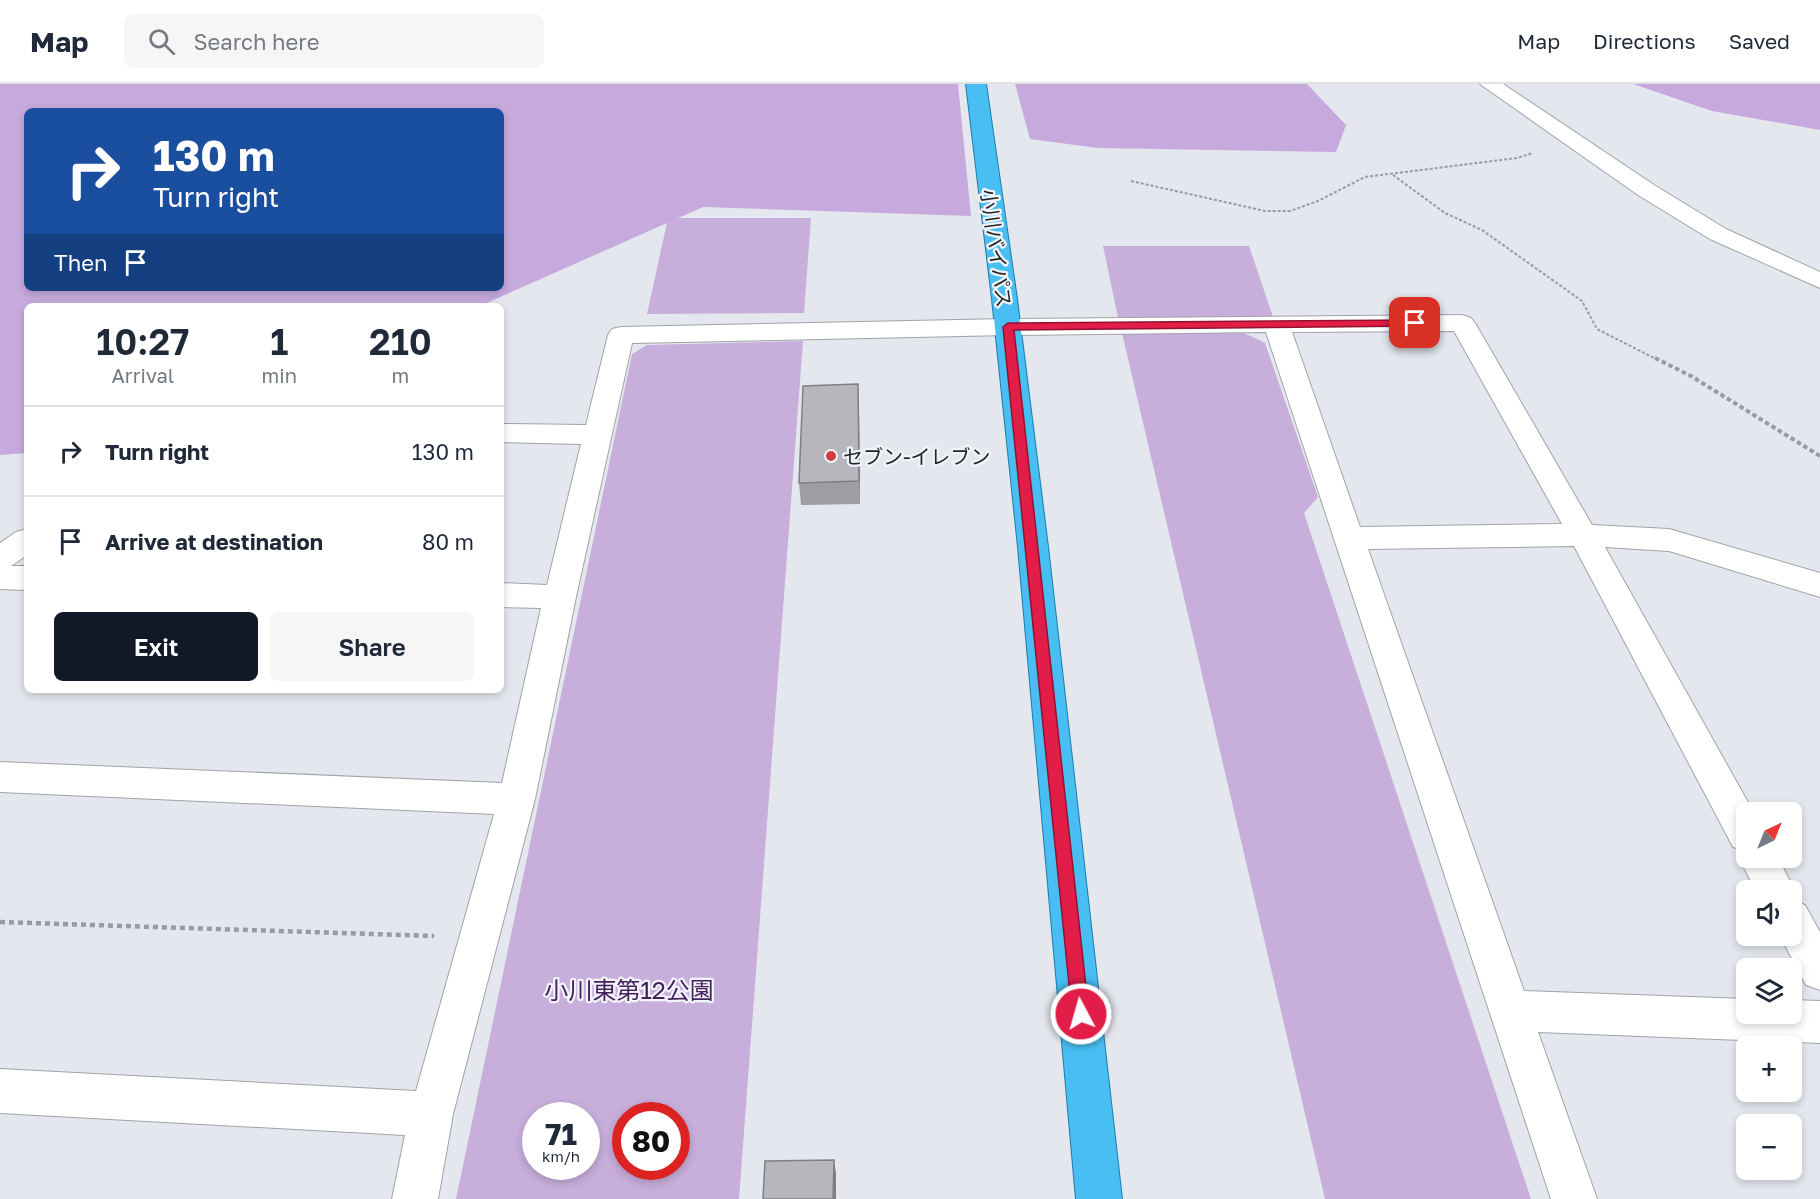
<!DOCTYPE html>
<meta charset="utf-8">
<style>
:root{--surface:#fff;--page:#f6f6f7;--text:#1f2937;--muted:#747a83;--line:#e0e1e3;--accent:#111827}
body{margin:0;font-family:"Golos Text","Noto Sans JP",sans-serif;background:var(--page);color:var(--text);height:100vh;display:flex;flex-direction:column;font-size:22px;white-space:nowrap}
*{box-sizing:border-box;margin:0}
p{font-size:20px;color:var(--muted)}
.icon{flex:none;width:33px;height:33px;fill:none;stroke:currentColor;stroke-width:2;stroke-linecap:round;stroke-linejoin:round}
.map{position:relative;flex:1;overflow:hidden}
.details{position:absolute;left:24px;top:219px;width:480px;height:390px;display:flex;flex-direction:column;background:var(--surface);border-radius:9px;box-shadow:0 3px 9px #0003}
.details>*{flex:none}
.hud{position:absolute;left:24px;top:24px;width:480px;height:183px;border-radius:9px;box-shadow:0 3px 9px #0003;background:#1a4fa0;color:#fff;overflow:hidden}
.needle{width:39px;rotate:43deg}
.fabs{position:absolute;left:1736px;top:718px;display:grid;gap:12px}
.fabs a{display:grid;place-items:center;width:66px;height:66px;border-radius:9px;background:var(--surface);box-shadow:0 3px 9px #0003;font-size:30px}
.speed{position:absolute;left:522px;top:1018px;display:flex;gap:12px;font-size:30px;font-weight:700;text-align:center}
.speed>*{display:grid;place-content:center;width:78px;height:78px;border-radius:50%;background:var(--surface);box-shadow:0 3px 9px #0003;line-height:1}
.speed small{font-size:15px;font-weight:400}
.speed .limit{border:9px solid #d22;background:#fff;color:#111}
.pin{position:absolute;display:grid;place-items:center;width:51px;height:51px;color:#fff;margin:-26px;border-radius:12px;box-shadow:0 3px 9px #0006}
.me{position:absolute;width:66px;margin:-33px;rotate:354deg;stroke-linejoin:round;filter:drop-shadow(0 0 4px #0008)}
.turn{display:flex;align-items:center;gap:21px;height:126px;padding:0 30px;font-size:27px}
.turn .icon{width:78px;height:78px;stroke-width:2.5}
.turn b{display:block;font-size:42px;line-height:51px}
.then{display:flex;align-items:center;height:57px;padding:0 30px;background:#0003;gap:12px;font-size:22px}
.eta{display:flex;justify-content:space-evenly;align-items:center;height:102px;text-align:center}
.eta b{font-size:36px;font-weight:600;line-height:42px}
.action{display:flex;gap:12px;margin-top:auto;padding:12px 30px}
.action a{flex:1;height:69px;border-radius:9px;background:var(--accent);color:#fff;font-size:24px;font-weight:600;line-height:69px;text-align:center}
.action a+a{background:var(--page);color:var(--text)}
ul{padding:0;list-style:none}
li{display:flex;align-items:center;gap:18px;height:90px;padding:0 30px;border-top:2px solid var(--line)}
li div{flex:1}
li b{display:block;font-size:22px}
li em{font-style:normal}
header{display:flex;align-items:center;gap:36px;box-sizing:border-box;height:84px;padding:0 30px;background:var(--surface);border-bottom:2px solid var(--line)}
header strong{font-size:28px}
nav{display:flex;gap:33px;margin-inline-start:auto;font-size:21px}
.search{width:420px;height:54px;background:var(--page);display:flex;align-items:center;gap:15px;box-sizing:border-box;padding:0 21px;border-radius:9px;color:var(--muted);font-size:22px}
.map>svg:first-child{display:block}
.green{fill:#c7aedb;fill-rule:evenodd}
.forest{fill:#c7aadd;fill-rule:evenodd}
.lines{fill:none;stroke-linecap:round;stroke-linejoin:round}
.minor-casing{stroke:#a0a3a8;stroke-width:2}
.trunk-casing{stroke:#1e7daa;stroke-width:2}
.path-far2{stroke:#989b9f;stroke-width:2;stroke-dasharray:3 2;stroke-linecap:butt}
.path-far1{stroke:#989b9f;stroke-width:4;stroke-dasharray:4.5 3;stroke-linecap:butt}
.path{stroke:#989b9f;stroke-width:4.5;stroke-dasharray:5 4;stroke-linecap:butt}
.minor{fill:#fff;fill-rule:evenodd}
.trunk{fill:#48bef3;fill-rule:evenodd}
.wall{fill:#9d9da2}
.shaded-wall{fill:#7f7f84}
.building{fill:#b6b6bc;stroke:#7f7f84;stroke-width:1.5}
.route{fill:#e11d48;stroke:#92132f;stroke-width:1.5}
.poi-dot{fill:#cf3f42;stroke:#f1f4fa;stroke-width:2}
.labels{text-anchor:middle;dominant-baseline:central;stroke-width:4.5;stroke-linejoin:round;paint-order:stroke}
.street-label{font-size:20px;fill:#232527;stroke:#f1f4fa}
.poi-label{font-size:20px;fill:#232527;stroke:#f1f4fa;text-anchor:start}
.near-park-label{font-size:24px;fill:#441f5b;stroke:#f1f4fa}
</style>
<header>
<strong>Map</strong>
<div class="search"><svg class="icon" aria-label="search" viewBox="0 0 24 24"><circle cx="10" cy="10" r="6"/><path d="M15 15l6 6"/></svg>Search here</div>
<nav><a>Map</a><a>Directions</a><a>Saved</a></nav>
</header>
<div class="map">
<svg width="1820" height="1115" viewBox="0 0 1820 1115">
<rect width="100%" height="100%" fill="#e4e7ed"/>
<path class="green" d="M668 134H811L804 229 647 230Z
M1103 162H1249L1273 233H1118Z
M1240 247 1265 259 1318 413 1304 429 1531 1115H1325L1122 249Z
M803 257 739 1115H456L632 270 647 261ZM536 1032H586V1083H536ZM626 1032H676V1083H626Z"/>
<path class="forest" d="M0 0H958L971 132 703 123 480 222H27V369L0 371ZM27 27H501V204H27Z
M1015 0H1307L1346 41 1336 68 1098 64 1030 55Z
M1633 0H1820V46L1712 27Z"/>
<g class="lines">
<defs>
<path id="minor" d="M1480 0H1503L1654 101 1726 145 1820 188V204L1710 155 1638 111Z
M1462 231 1471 234 1475 239 1592 441 1669 445 1820 489V513L1669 467 1605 463 1754 729H1746V774H1778L1795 807 1791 816 1805 821 1820 848V906L1806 901 1780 852H1791V807H1756L1739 774 1743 766 1733 763 1574 462 1368 465 1524 907 1746 915V930H1791V916L1820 917V959L1538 948 1597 1115H1551L1266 248 1008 251 632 259 576 513 535 715 453 1030 438 1115H392L405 1051 0 1029V985L416 1007 494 730 0 708V678L502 699 541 524 501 523V499L547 501 581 360 501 358V340L586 341 608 251 612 245 621 243 1008 235ZM1454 247 1562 440 1360 443 1292 248Z
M27 445V471L11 482H27V506L0 505V459L16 448Z"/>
<path id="trunk" d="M966 0H986L1017 215 1048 463 1122 1115H1076L1018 463 992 215Z"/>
</defs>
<use href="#minor" class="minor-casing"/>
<use href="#trunk" class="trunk-casing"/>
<path class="path-far2" d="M1393 91 1445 129 1482 146 1582 217 1597 245 1658 276
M1131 97 1265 127H1290L1318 117 1365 93 1517 74 1533 69"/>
<path class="path-far1" d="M1655 274 1691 292 1820 372"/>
<path class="path" d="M0 838 434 852"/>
<use href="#minor" class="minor"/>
<use href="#trunk" class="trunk"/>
</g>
<path class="wall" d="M859 323 860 420 801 421 799 399Z"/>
<path class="shaded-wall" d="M858 300 859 323 860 420 859 397Z
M834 1076 836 1089V1115H833Z"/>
<path class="building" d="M858 300 859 397 799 399 803 302Z
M834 1076 833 1115H763L765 1077Z"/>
<path class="route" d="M1415 236 1419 237V242L1014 246 1089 930 1087 936 1081 938 1075 936 1072 930 1003 243 1008 239Z"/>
<circle class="poi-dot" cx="831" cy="372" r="6"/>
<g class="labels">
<g class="street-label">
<text transform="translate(997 164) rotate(82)">小川バイパス</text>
</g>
<g class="poi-label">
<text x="843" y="372">セブン-イレブン</text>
</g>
<g class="near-park-label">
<text x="629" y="905">小川東第12公園</text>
</g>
</g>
</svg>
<div class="fabs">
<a><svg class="needle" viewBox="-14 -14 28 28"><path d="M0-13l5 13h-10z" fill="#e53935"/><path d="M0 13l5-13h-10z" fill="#747a83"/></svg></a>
<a><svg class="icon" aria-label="sound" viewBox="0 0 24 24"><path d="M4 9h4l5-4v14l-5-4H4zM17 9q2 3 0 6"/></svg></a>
<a><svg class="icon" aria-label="layers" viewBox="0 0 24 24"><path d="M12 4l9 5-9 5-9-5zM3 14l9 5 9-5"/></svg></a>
<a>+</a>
<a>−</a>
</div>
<div class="speed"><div>71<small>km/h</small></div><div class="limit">80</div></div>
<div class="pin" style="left:1415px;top:239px;background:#d93025"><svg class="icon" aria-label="arrive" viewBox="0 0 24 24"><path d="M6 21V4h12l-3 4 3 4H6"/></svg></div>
<svg class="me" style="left:1081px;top:930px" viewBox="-20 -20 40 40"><circle r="17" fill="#e11d48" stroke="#fff" stroke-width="3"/><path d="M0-11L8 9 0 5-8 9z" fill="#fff"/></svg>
<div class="hud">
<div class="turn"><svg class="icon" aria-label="right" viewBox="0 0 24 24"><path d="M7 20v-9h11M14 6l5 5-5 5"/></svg><div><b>130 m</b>Turn right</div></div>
<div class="then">Then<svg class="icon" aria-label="arrive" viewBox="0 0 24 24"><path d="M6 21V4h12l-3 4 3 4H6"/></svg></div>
</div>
<section class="details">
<div class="eta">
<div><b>10:27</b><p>Arrival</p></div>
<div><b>1</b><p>min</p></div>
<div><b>210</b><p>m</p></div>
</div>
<ul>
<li><svg class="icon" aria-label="right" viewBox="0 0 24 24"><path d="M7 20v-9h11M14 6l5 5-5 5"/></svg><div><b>Turn right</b></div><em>130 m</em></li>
<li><svg class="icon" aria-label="arrive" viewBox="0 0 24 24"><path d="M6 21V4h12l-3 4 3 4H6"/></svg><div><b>Arrive at destination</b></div><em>80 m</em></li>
</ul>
<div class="action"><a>Exit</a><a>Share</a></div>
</section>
</div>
